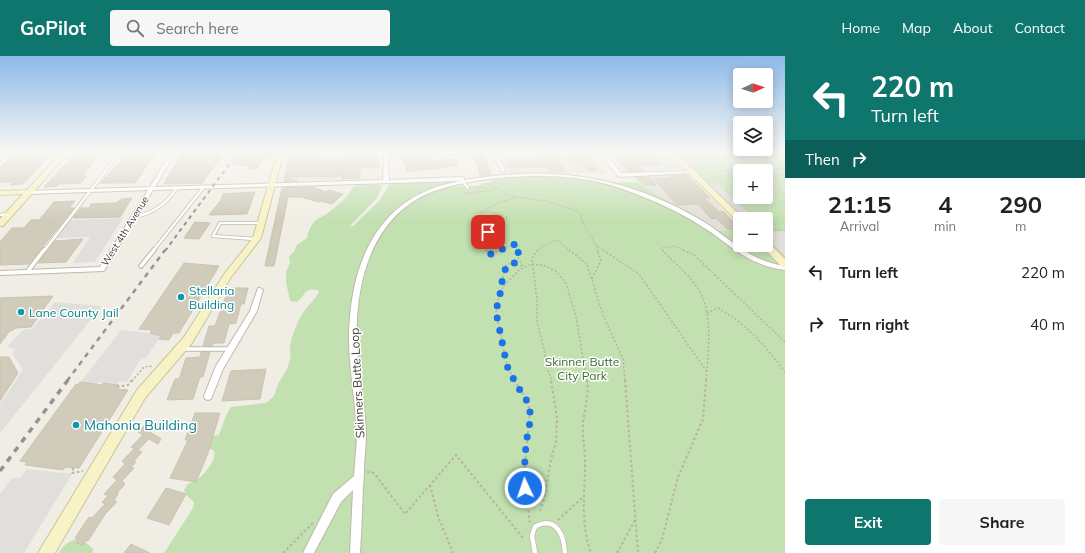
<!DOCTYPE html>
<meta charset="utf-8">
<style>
:root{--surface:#fff;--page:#f6f6f6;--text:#222;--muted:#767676;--accent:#0f766e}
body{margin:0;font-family:Mulish,sans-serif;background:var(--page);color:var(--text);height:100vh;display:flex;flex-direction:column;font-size:15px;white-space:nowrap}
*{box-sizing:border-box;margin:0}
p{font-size:13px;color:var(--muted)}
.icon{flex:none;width:22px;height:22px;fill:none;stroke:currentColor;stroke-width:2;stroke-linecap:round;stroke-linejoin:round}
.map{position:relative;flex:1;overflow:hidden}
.sheet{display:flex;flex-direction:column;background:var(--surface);width:300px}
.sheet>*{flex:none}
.banner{background:#0f766e;color:#fff;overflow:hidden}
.needle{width:26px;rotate:87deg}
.buttons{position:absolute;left:733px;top:12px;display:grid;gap:8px}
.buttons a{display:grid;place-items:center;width:40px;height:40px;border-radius:4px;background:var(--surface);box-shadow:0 2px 10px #0003;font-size:20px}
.pin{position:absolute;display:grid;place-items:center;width:34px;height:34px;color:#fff;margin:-17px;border-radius:8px;box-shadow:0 2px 6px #0006}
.me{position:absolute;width:44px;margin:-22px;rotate:357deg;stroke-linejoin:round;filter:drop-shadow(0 0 3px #0008)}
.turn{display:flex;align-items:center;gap:14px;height:84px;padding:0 20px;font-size:18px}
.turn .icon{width:52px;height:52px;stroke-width:2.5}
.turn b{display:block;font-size:28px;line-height:34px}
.then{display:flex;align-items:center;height:38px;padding:0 20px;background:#0003;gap:8px;font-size:15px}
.eta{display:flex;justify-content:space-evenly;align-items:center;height:68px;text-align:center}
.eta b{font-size:24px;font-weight:700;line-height:28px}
.button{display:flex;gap:8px;margin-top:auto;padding:8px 20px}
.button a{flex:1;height:46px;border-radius:4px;background:var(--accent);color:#fff;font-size:16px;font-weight:700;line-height:46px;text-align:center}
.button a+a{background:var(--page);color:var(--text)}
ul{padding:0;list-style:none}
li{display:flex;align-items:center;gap:12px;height:52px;padding:0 20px}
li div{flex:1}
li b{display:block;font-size:15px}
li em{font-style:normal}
header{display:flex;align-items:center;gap:24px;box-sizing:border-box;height:56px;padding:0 20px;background:var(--accent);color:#fff}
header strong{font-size:19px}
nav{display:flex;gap:22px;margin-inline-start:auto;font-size:14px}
.search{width:280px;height:36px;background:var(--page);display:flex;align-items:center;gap:10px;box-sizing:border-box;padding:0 14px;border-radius:4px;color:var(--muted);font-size:15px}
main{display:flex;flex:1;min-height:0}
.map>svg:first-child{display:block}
.residential{fill:#e3e0d3}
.commercial{fill:#f0e7d1}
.industrial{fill:#e2dfd9}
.green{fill:#c3e0b1;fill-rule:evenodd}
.parking{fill:#e1dfdc}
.building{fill:#d0cbbb;stroke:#cac3af}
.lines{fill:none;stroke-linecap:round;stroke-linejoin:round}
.lane-far2-casing{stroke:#bdb9ab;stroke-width:4}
.lane-far1-casing{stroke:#bdb9ab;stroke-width:5.5}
.lane-casing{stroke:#bdb9ab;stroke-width:6}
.street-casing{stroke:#bdb9ab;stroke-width:2}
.secondary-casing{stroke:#cbc598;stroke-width:2}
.path-far2{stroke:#bab39b;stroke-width:1;stroke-dasharray:1.5 1.5;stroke-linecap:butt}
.path-far1{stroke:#bab39b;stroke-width:1.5;stroke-dasharray:2 2;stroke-linecap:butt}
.path{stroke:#bab39b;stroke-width:2;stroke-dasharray:2.5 2.5;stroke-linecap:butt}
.lane-far2{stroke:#fff;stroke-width:2.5}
.lane-far1{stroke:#fff;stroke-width:3.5}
.lane{stroke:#fff;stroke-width:4.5}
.street{fill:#fff;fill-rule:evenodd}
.secondary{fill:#f8f3c6;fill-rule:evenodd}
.rail-far2{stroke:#939393;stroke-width:2;stroke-dasharray:4 4;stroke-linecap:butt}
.rail-far1{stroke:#939393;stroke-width:2.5;stroke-dasharray:5 5;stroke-linecap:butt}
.rail{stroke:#939393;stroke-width:3.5;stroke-dasharray:6 6;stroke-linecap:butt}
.route{stroke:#1a73e8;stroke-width:7;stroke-dasharray:0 12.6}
.culture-dot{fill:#0f9aa8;stroke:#fff;stroke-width:1.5}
.labels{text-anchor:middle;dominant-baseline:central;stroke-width:3;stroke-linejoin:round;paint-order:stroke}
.far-street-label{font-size:10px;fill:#413e35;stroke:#fff}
.culture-label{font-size:12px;fill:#0d838f;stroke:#fff;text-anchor:start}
.park-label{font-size:12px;fill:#3d6b2f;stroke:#fff}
.street-label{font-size:12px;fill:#413e35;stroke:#fff}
.near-culture-label{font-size:14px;fill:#0d838f;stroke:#fff;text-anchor:start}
</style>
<header>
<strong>GoPilot</strong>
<div class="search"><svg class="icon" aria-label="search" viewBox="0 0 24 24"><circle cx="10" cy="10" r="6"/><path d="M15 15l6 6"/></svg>Search here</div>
<nav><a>Home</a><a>Map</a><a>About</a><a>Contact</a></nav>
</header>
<main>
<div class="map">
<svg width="785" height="497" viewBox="0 0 785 497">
<rect width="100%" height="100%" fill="#f0eee4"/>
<path class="residential" d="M536 95H590L607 117 508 118 499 96Z
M607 95H664L682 113 623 116Z"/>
<path class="commercial" d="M289 95H378L379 122 282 125Z"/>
<path class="industrial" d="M687 118 740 171V174L719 175 642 130 633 120Z"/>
<path class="green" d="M675 95H785V497H164L193 452 194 446 187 440 184 434 188 428C200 425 213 410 215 397L212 393 201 395 203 382 219 379C222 371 226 357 231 351L266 347 274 340 278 328 287 313 291 301C286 292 298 262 305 254 310 247 314 245 319 236L317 234C305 231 305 240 297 246L290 245 286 226V216L290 207 289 200 294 196 297 189 307 182C308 177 310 170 315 165 318 162 324 160 328 157 338 149 348 141 354 130L378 128 382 131 377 142 349 171 353 170 380 144 390 127 458 124 457 127 433 131 480 130 479 128 491 126 494 123 557 120 599 127 637 126 642 130 719 175 740 174V189H766V163H745ZM740 115H766V141H740Z
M81 482 93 493V497H59C63 488 71 484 81 482Z"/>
<path class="parking" d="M291 95H378V101L341 100V103H336V105H327L325 120H337V123L315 124 318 102 287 101 288 98 296 97H291Z
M536 98 539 104 507 105 505 99Z
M717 127 755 163H746L709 128Z
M123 162 95 206 73 207 90 181 56 182 70 164Z
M785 175V200L766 181V176Z
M55 246 102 250 0 377V348L23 314 12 297 15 293 7 291 24 273H32Z
M121 274 157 278 156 279 161 280 146 302H141L127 326 119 325 117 328 99 326 97 329 80 327Z
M27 413 72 418 24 497H0V438L12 422H20Z"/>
<path class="building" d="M18 95H30L24 101 49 100 23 128 10 129 13 126H0V112Z
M81 95H95L90 102 98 101 82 120H87L81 127 59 128 57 130 44 131 72 101H77Z
M160 95 154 104 150 105 135 127H100L129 96Z
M183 95H223L220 102 202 127 164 128Z
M242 95H272L270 102H265L256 113 248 112 250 110 232 108Z
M611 95H648L661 108 638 109 643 115H628Z
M570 96H582L597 114H589L585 109H579Z
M540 98 558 101 559 107 566 115 549 116 547 111 510 112 507 106 543 105Z
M473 99H484L491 119H480L477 107H475Z
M431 100 433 105 454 103 458 110 410 115H407L402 101Z
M341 102H378L379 111H360V122L341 123 344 120 285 121 298 125 284 126 288 103H317V106L341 105Z
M687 119 710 142H704L719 156H724L740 174 727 173 716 162 712 163 698 148 677 149 654 123 672 122 670 120Z
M649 121 656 129H644L637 122Z
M313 131 326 136 328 134 343 138 332 148 321 145 319 146 301 141H288L274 210H265L282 132Z
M255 136 247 158 209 159 221 144 223 138Z
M132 142 120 161 73 162 81 152H89L91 148 116 147 122 143Z
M75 145 69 152H74L29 208 0 209V186L12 172H24L31 164H39L54 146Z
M195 166 210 167 199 183 184 182Z
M83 183 66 206 38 207 55 185Z
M184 207 219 210 179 277H173L169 284 159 283 161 280 150 277 152 274 139 273Z
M231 232H248L244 248H241L236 267 229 268 224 287H213L212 290H203L209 270H215L228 235 230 234Z
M53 240 31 271 16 272 9 276 0 288V242Z
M201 296H210L203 321H200L193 343 167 344 175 323H179L186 302 200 301Z
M0 301H9L18 317 0 345Z
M266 313 260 343 222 345 231 315Z
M80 326 102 329 103 327 119 329 116 333 128 334 79 412 65 411 63 414 25 409 27 406 20 405 76 328 78 329Z
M195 357H220L208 397 196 426 170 422 188 384H185Z
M150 364 158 368 150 376 161 383 158 388 149 383 138 394 142 396 134 405 136 406 131 411 134 412 122 425 125 428 117 437 118 438 114 444 117 446 106 457 88 485 86 484 83 489 76 487 79 483 75 482 89 461 92 462 105 448 102 446 108 440 104 438 117 424 113 421 125 408 122 405 134 393 131 391 143 379 138 376Z
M166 432 186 438 169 469 147 462Z
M131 488 150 497H124Z"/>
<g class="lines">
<defs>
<path id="lane-far2" d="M386 99 494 96
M0 109 15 95
M463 126 468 132
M0 159 9 158
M134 161C152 158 166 148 176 133
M255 183 213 180 220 167H261
M44 195 121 95
M153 195 203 132"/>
<path id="lane-far1" d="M141 210 154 194
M27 216 44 194
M182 293H230"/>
<path id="lane" d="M535 497 532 480 534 473 536 470C557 460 564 480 565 497"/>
<path id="street" d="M171 95H176L155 131 383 124 384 95H388L389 124 462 121 464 122V124C552 109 623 119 701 164 730 182 749 205 785 210V214C745 209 730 187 698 168 673 152 645 141 617 131 575 117 519 118 476 125 459 128 443 131 427 138 368 165 354 234 357 293 359 321 365 349 366 378 366 390 364 403 364 416 362 443 362 470 360 497H350L353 434 341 446 314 497H303L333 438 354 420C355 405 357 390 357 375 355 343 349 312 349 281 350 205 379 138 461 125L153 134 104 215 0 219V215L100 211 148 134 29 138 27 137V135L150 131Z
M491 95H496L505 115V116L501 115Z
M598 95H603L621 117 692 115 694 116 692 117 620 121 618 120Z
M258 232H260L263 234 257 255 223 313 211 343 208 344 205 343 204 340 216 310 250 255Z"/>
<path id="secondary" d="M63 95H70L3 170H0V163L23 138 0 139V135L27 134Z
M278 95H284L261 182 231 221 192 287 145 342 55 497H38L137 334 184 281 225 217 253 182Z
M667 95H674L744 163H740V165H737Z
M766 186 769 187 785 203V212L782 211 763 191 762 189H766Z"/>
</defs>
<use href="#lane-far2" class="lane-far2-casing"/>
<use href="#lane-far1" class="lane-far1-casing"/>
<use href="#lane" class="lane-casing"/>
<use href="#street" class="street-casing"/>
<use href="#secondary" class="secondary-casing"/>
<path class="path-far2" d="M760 112 785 120
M756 115 766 111 785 113
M706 122 740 118
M766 123 775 122 778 119
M766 127 785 138
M488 128 510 140 546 145 577 155 581 158 582 165 596 189
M464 137 489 135 485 132 473 130
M766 174H785
M487 195C485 180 489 164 506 164L507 161 488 155 479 157 500 146 516 142
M499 195 512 189H519V195
M537 195 550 186 557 184 570 195
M598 195 596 189 604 195
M663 195 661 192 676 190 685 195"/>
<path class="path-far1" d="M486 194 487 197 491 198 501 194
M519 194 517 200 523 211
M538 194C533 199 530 205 533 212L537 243V265L545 298V307L552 325
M569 194 587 208 603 259 623 303 625 325
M603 194 639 218 707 316
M662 194C675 207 693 222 701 238 713 262 708 299 706 325
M683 194 694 199 785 286
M592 223 601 205 597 194
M503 230V221L506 209 512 207 521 210
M707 257 718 252C746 267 766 291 785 316
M132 325 144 311 153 310
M515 325 507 310 496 256 499 240 503 231 519 214 531 208 543 209 556 215 566 227 576 261 587 325"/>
<path class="path" d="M514 324 526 343 530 355 524 420 530 468
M587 324C589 338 585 352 583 366 582 379 585 393 585 406 585 436 580 468 591 497
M625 324 638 497
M117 331 128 329 132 324
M73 412 72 417 83 415
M367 416 374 417 405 458 456 399 523 482
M430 429 438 460 453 497
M540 455 544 444 551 403 556 386 557 361 551 324
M558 464 583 441
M283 497 313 467
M617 497 635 464
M655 497 662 483 678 421 703 363 706 324"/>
<use href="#lane-far2" class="lane-far2"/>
<use href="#lane-far1" class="lane-far1"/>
<use href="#lane" class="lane"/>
<use href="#street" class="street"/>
<use href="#secondary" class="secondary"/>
<path class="rail-far2" d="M165 195 239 95"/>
<path class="rail-far1" d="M67 325 165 194"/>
<path class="rail" d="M0 415 68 324"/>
</g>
<linearGradient id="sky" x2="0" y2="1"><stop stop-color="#8dbae8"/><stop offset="0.58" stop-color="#f8f7f3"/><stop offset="1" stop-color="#f8f7f3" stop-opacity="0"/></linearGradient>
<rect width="785" height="165" fill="url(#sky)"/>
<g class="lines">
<path class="route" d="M488 176 486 188 488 198H491L512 189 516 188 520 191 517 200 518 203 515 207 508 208 504 216 502 226 503 231 499 240 496 256 507 310 516 328 526 343 530 355V366L526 387 524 420 525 432"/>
</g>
<g class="culture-dot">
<circle cx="181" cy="241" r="4"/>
<circle cx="21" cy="256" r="4"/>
<circle cx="76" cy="369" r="4"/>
</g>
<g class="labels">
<g class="far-street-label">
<text transform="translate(125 175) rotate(-58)">West 4th Avenue</text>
</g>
<g class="culture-label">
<text x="189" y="234">Stellaria<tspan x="189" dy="14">Building</tspan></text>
<text x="29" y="256">Lane County Jail</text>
</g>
<g class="park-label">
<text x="582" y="305">Skinner Butte<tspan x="582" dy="14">City Park</tspan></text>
</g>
<g class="street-label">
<text transform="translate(357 327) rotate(-93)">Skinners Butte Loop</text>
</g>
<g class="near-culture-label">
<text x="84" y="369">Mahonia Building</text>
</g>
</g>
</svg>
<div class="buttons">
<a><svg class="needle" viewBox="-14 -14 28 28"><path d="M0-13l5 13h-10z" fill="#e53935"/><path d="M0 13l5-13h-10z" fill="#767676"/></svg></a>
<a><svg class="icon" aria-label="layers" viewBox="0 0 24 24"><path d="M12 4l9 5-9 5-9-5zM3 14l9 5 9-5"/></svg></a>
<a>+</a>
<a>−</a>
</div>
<div class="pin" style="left:488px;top:176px;background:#d93025"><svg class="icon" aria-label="arrive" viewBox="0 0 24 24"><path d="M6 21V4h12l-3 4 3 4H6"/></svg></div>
<svg class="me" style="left:525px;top:432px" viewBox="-20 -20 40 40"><circle r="17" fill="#1a73e8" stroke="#fff" stroke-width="3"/><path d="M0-11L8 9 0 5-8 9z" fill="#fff"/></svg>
</div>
<section class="sheet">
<div class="banner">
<div class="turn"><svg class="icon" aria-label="left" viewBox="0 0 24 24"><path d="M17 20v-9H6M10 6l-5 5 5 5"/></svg><div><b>220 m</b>Turn left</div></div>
<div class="then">Then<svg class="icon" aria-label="right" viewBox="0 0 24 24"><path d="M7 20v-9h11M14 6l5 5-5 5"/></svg></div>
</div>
<div class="eta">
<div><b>21:15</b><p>Arrival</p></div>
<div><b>4</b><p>min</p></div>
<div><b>290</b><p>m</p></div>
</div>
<ul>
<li><svg class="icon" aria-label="left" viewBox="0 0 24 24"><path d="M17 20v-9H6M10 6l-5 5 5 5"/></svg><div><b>Turn left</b></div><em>220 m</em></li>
<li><svg class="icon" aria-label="right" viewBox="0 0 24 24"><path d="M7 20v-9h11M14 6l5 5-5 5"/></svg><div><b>Turn right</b></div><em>40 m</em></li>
</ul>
<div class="button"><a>Exit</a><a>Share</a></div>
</section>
</main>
